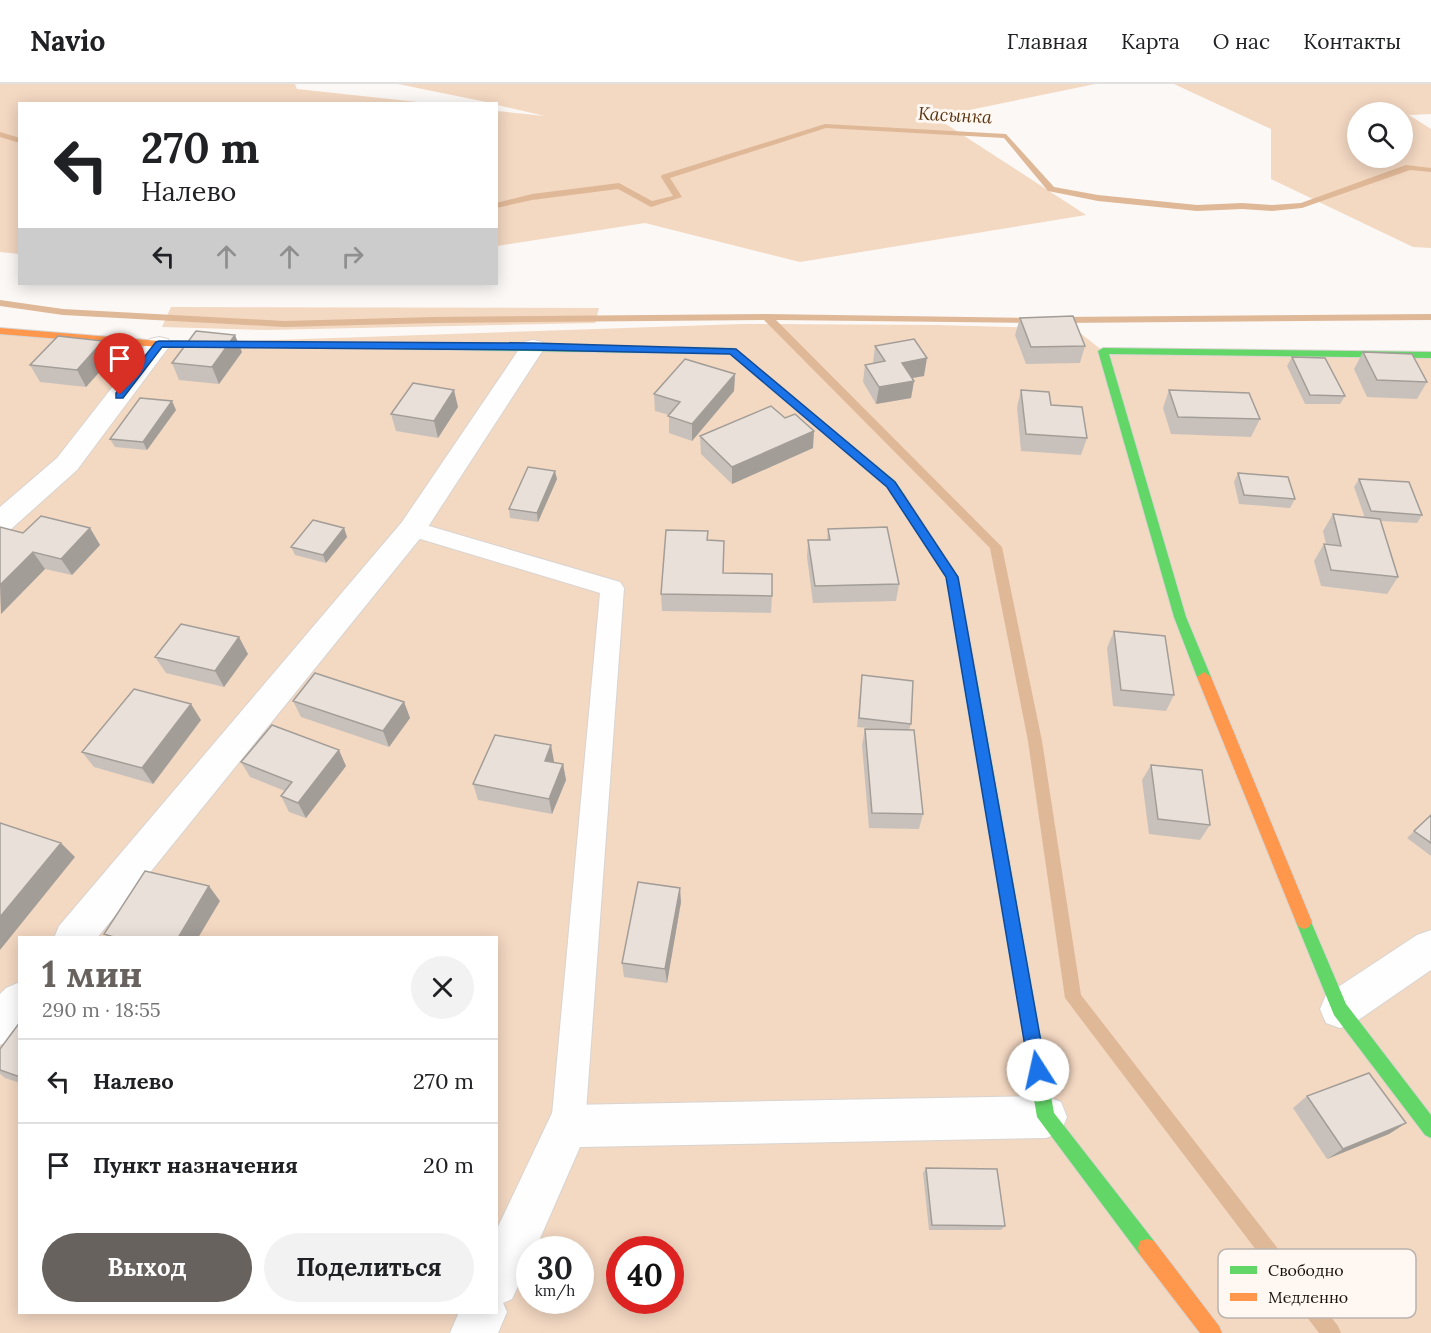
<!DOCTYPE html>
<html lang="ru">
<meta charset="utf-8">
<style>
:root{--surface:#fff;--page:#f2f2f2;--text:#202124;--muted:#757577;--line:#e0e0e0;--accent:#68625e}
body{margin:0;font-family:Lora,serif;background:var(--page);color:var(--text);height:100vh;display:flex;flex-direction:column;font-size:22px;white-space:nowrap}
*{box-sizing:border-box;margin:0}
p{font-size:20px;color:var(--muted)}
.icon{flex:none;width:33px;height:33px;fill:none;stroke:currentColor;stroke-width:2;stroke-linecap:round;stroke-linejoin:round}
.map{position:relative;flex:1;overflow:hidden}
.drawer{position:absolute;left:18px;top:852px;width:480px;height:378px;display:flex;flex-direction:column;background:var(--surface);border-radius:0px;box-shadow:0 3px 15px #0003}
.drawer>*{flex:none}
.banner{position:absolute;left:18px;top:18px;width:480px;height:183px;border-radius:0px;box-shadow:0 3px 15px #0003;background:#fff;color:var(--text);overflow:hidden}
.tools{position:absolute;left:1347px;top:18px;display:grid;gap:12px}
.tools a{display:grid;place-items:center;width:66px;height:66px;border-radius:50%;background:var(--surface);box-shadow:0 3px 15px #0003;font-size:30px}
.speed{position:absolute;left:516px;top:1152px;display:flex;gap:12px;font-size:30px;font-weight:700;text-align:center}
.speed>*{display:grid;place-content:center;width:78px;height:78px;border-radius:50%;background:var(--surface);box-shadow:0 3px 15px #0003;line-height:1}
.speed small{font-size:15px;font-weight:400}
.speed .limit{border:9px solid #d22;background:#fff;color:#111}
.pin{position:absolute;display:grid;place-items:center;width:51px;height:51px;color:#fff;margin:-62px -26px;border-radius:50% 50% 50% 0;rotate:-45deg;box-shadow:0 0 6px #0007}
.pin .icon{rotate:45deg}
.me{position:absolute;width:66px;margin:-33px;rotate:350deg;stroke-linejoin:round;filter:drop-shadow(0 0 4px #0008)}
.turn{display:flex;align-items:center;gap:21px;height:126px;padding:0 24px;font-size:27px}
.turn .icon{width:78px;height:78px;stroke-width:2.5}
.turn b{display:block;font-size:42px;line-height:51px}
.lanes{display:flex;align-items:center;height:57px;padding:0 24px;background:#0003;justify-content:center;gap:30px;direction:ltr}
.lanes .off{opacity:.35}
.round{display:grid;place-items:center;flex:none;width:63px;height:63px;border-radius:32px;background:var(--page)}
.headline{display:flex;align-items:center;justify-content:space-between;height:102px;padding:0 24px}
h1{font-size:36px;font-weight:700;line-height:45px;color:var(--accent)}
.primary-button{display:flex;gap:12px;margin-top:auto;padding:12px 24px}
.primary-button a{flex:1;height:69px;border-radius:36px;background:var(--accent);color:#fff;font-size:24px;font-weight:700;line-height:69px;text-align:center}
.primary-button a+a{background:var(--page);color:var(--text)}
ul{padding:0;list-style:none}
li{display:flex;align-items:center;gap:18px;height:84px;padding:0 24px;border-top:2px solid var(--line)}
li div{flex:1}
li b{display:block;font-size:22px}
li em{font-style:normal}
header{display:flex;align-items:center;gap:36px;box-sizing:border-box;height:84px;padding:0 30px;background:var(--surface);border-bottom:2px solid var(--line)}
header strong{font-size:28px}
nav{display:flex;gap:33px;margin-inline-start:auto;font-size:21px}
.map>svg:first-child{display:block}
.green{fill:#f3d8c2;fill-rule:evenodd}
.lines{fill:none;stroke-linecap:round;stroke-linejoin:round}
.stream{fill:#dfb897;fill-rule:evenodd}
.lane-casing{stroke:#d9d4d0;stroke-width:2}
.street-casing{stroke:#d9d4d0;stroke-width:2}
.fast-casing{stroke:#d9d4d0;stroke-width:2}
.slow-casing{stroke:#d9d4d0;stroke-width:2}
.lane{fill:#fffefe;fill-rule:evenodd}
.street{fill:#fffefe;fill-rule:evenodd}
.fast{fill:#63d668;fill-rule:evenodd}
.slow{fill:#ff974d;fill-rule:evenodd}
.wall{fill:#c8c1bb}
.shaded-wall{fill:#a39d98}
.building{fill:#e9e0d9;stroke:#a39d98;stroke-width:1.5}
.route{fill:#1a73e8;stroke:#114b97;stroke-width:1.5}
.labels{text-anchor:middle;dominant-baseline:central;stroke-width:6;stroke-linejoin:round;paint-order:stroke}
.far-water-label{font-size:18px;font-style:italic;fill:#593411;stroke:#fff8f2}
.key{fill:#fff8f2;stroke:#bab3ad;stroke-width:1.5}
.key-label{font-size:16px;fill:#18120d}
</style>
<header>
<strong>Navio</strong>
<nav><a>Главная</a><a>Карта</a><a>О нас</a><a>Контакты</a></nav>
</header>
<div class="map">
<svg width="1431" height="1249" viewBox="0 0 1431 1249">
<rect width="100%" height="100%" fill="#fcf8f5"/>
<path class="green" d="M0 0H295L297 5 427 19 20 20 19 170 0 168Z
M398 0H1095L935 33 1086 131 800 178 645 139 497 162V27L545 32 497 21 496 20Z
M1174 0H1431V30L1409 31 1431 45V164L1413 163 1271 95V45ZM1358 28H1402V74H1358Z
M171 223 599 224 595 239 266 246 162 243Z
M742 240 936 241 1075 245 1103 267 1431 271V1249H0V247L159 260ZM20 854H496V1228H20ZM530 1166H580V1216H530ZM620 1166H670V1216H620Z"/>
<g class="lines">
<path class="stream" d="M825 40 1006 50 1054 103 1098 111 1197 121 1242 119 1272 121 1301 119 1406 81 1431 84V88L1410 86 1302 124 1272 127 1242 125 1197 127 1098 117 1048 107 1004 54 826 44 670 94 682 113 651 123 618 105 532 116 496 124V119L532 110 619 99 652 117 673 112 661 93 662 91Z
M0 48 20 54V59L0 53Z
M0 216 63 225 284 237 434 233 767 230 1039 234 1041 236 1036 239 776 236 1002 463 1042 657 1081 911 1338 1242 1341 1249H1319L1065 914 1028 657 990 464 764 236 434 239 284 243 63 231 0 222Z
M1431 230V236L1058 239 1053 236 1058 233Z"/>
<defs>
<path id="lane" d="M412 437 620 498 624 504 585 1042 580 1054 568 1059 556 1054 551 1042 600 509 404 450 401 445 404 440Z"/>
<path id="street" d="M159 253 168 255 171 260 77 386 10 446 0 449V423L57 374 150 255Z
M533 256 542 258 545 263 422 452 97 854H54L59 842 402 438 524 258Z
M1431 846V886L1354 939 1340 944 1326 939 1320 925 1326 911 1417 851Z
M20 898V948L14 955 0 961V910L6 904Z
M1046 1012 1061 1018 1067 1033 1061 1048 1046 1054 580 1063 535 1166H530V1177L512 1215 503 1219 507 1228 498 1249H450L459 1228H496V1147L553 1027 568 1021Z"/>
<path id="fast" d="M256 258 733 264 895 397 906 413 904 416H896L887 403 730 270 252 263V259Z
M1103 264 1431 268V274L1109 270 1186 533 1211 593 1204 598 1197 593 1174 533 1098 267Z
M968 579 975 584 1054 1029 1154 1157 1156 1164 1154 1171 1147 1173 1140 1171 1037 1033 961 584Z
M1304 831 1309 833 1346 920 1431 1031V1054L1425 1051 1334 931 1296 838 1299 833Z"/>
<path id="slow" d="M0 244 159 257 256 258 261 261 256 264 159 263 0 250Z
M900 409 904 410 958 493 975 584 973 588H963L961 584 946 493 894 413Z
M1204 588 1211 593 1312 838 1309 843 1304 845 1299 843 1296 838 1197 593Z
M1147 1155 1154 1157 1219 1242 1222 1249H1200L1140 1171 1138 1164 1140 1157Z"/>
</defs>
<use href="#lane" class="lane-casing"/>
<use href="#street" class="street-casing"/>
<use href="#fast" class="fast-casing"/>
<use href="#slow" class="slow-casing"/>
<use href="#lane" class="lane"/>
<use href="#street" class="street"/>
<use href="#fast" class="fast"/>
<use href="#slow" class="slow"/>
</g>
<path class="wall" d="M1020 234 1085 262 1080 279 1026 280 1015 251Z
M103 257 112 274 86 303 40 298 30 281Z
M875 262 924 292 912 294 914 297 911 314 876 320 863 298 865 281 873 279Z
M242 268 219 300 179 296 172 279Z
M1363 268 1427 298 1417 315 1367 313 1354 285Z
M1292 273 1345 312 1340 320H1305L1287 282Z
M735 290 734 307 692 357 669 349V331L655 327 654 310Z
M1021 306 1087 354 1081 371 1021 367 1017 323Z
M1169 306 1260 335 1251 353 1171 350 1163 324Z
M458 323 438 354 396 347 391 330Z
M176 326 147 366 115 363 110 355Z
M700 352 813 364 732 400 701 370Z
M1238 389 1295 415 1290 424 1239 420 1234 398Z
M557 395 538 438 510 434 509 425Z
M1359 395 1422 431 1417 439 1381 437 1398 493 1387 510 1321 502 1314 477 1324 460H1326L1323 447 1333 430 1365 434 1354 403Z
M0 443 23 449 90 444 100 461 72 491 45 485 1 530Z
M344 444 347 453 326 479 295 471 291 463Z
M828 445 899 500 896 517 813 519 807 473 808 456H827Z
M708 447V456L723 489 772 512 771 529 662 527 661 510Z
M1114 547 1174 611 1166 627 1113 622 1107 564Z
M248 570 224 603 166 589 155 573Z
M862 591 911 640 909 646 923 730 919 745 869 744 862 661 865 645H881L857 643Z
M293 617 404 618 410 634 389 663 301 633Z
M201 636 153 700 94 683 82 668Z
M554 677V678L563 680 566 696 552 730 478 716 473 700Z
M241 678 346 682 306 734 289 728 281 712 285 707 250 693Z
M1151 681 1210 741 1200 756 1149 750 1142 696Z
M1431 731V772L1407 754Z
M681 818 667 899 624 893 622 879Z
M20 938V999L5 994 0 990V965Z
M1307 1012 1406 1039 1389 1050 1327 1075 1293 1024Z
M926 1084 1005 1142 1001 1146H929L923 1089Z"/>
<path class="shaded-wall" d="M235 251 242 268 219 300 212 283Z
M103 257 112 274 86 303 77 286Z
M927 274 924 292 900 296 902 279Z
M735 290 734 307 692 357V340Z
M914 297 911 314 876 320 879 303Z
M454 306 458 323 438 354 434 337Z
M172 317 176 326 147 366 143 358Z
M814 347 813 364 732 400V383Z
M555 387 557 395 538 438 537 429Z
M90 444 100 461 72 491 61 475Z
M344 444 347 453 326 479 323 471Z
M33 468 45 485 1 530 0 501Z
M239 553 248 570 224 603 215 587Z
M404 618 410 634 389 663 383 647Z
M191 620 201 636 153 700 142 684Z
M551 661 554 677 548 692 545 677Z
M339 666 346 682 306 734 298 719Z
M563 680 566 696 552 730 549 715Z
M61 759 75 773 0 866V833Z
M209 802 220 817 198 854H178Z
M680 804 681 818 667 899 665 885Z
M1406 1039 1389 1050 1327 1075 1343 1065Z"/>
<path class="building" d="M1073 232 1085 262 1031 263 1020 234Z
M196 247 235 251 212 283 172 279Z
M58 252 103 257 77 286 30 281Z
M914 255 927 274 902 279 914 297 879 303 865 281 885 277 875 262Z
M1363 268 1412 270 1427 298 1377 296Z
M1292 273 1325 274 1345 312 1310 311Z
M685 275 735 290 692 340 668 332 680 318 654 310Z
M413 299 454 306 434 337 391 330Z
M1021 306 1049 308 1051 321 1082 323 1087 354 1026 350Z
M1169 306 1249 309 1260 335 1178 333Z
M140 314 172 317 143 358 110 355Z
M771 322 785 334 795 330 814 347 732 383 700 352Z
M528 383 555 387 537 429 509 425Z
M1238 389 1288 393 1295 415 1244 411Z
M1359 395 1409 398 1422 431 1371 427Z
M1333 430 1380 435 1398 493 1331 486 1324 460 1341 462Z
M41 432 90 444 61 475 33 468 0 501V443L23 449Z
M313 436 344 444 323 471 291 463Z
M887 443 899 500 815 502 808 456H830L828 445Z
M666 446 708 447 707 456 724 457 723 489 772 490V512L661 510Z
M181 540 239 553 215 587 155 573Z
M1114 547 1165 552 1174 611 1121 606Z
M315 589 404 618 383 647 293 617Z
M862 591 913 597 911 640 859 634Z
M134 605 191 620 142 684 82 668Z
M272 641 339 666 298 719 281 712 292 698 241 678Z
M865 645 914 646 923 730 872 729Z
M495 651 551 661 545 677 563 680 549 715 473 700Z
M1151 681 1202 686 1210 741 1158 735Z
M1431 731V759L1414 747Z
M0 739 61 759 0 833Z
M145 787 209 802 178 854H117L104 850Z
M638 798 680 804 665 885 622 879Z
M20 938V993L0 986V965Z
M1369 989 1406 1039 1343 1065 1307 1012Z
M926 1084 997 1085 1005 1142 932 1141Z"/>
<path class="route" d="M159 257 533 259 736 265 895 398 958 493 1046 986 1044 992 1038 994 1032 992 1029 986 946 493 887 403 730 270 533 266 162 263 123 314H116V309L156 258Z"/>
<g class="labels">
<g class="far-water-label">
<text transform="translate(955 31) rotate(3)">Касынка</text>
</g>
</g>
<rect x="1218" y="1165" width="198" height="69" rx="9" class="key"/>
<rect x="1230" y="1182" width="27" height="8" fill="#63d668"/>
<rect x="1230" y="1209" width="27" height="8" fill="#ff974d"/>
<g class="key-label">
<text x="1268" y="1192">Свободно</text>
<text x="1268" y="1219">Медленно</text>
</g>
</svg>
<div class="tools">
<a><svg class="icon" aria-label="search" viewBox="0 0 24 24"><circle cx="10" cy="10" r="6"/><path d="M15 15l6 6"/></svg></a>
</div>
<div class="speed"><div>30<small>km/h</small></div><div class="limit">40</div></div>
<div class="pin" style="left:120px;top:311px;background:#d93025"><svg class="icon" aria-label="arrive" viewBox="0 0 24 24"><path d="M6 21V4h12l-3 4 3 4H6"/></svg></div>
<svg class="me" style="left:1038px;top:986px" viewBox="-20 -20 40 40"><circle r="19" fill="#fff"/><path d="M0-13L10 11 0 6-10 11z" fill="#1a73e8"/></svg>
<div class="banner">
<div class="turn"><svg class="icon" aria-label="left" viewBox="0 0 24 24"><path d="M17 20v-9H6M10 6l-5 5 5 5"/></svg><div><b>270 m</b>Налево</div></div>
<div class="lanes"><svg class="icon" aria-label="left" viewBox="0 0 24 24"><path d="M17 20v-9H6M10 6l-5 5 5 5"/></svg><svg class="icon off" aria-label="ahead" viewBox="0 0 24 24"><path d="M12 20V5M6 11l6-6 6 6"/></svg><svg class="icon off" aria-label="ahead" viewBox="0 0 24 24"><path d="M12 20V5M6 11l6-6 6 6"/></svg><svg class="icon off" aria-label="right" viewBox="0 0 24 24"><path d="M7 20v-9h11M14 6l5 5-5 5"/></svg></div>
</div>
<section class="drawer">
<div class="headline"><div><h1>1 мин</h1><p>290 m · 18:55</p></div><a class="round"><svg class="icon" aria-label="close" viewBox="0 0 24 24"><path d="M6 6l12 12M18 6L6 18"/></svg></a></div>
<ul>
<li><svg class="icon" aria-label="left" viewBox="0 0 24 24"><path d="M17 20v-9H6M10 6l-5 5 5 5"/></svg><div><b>Налево</b></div><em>270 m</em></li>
<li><svg class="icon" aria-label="arrive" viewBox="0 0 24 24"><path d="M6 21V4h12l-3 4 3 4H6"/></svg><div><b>Пункт назначения</b></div><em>20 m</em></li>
</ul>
<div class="primary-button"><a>Выход</a><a>Поделиться</a></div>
</section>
</div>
